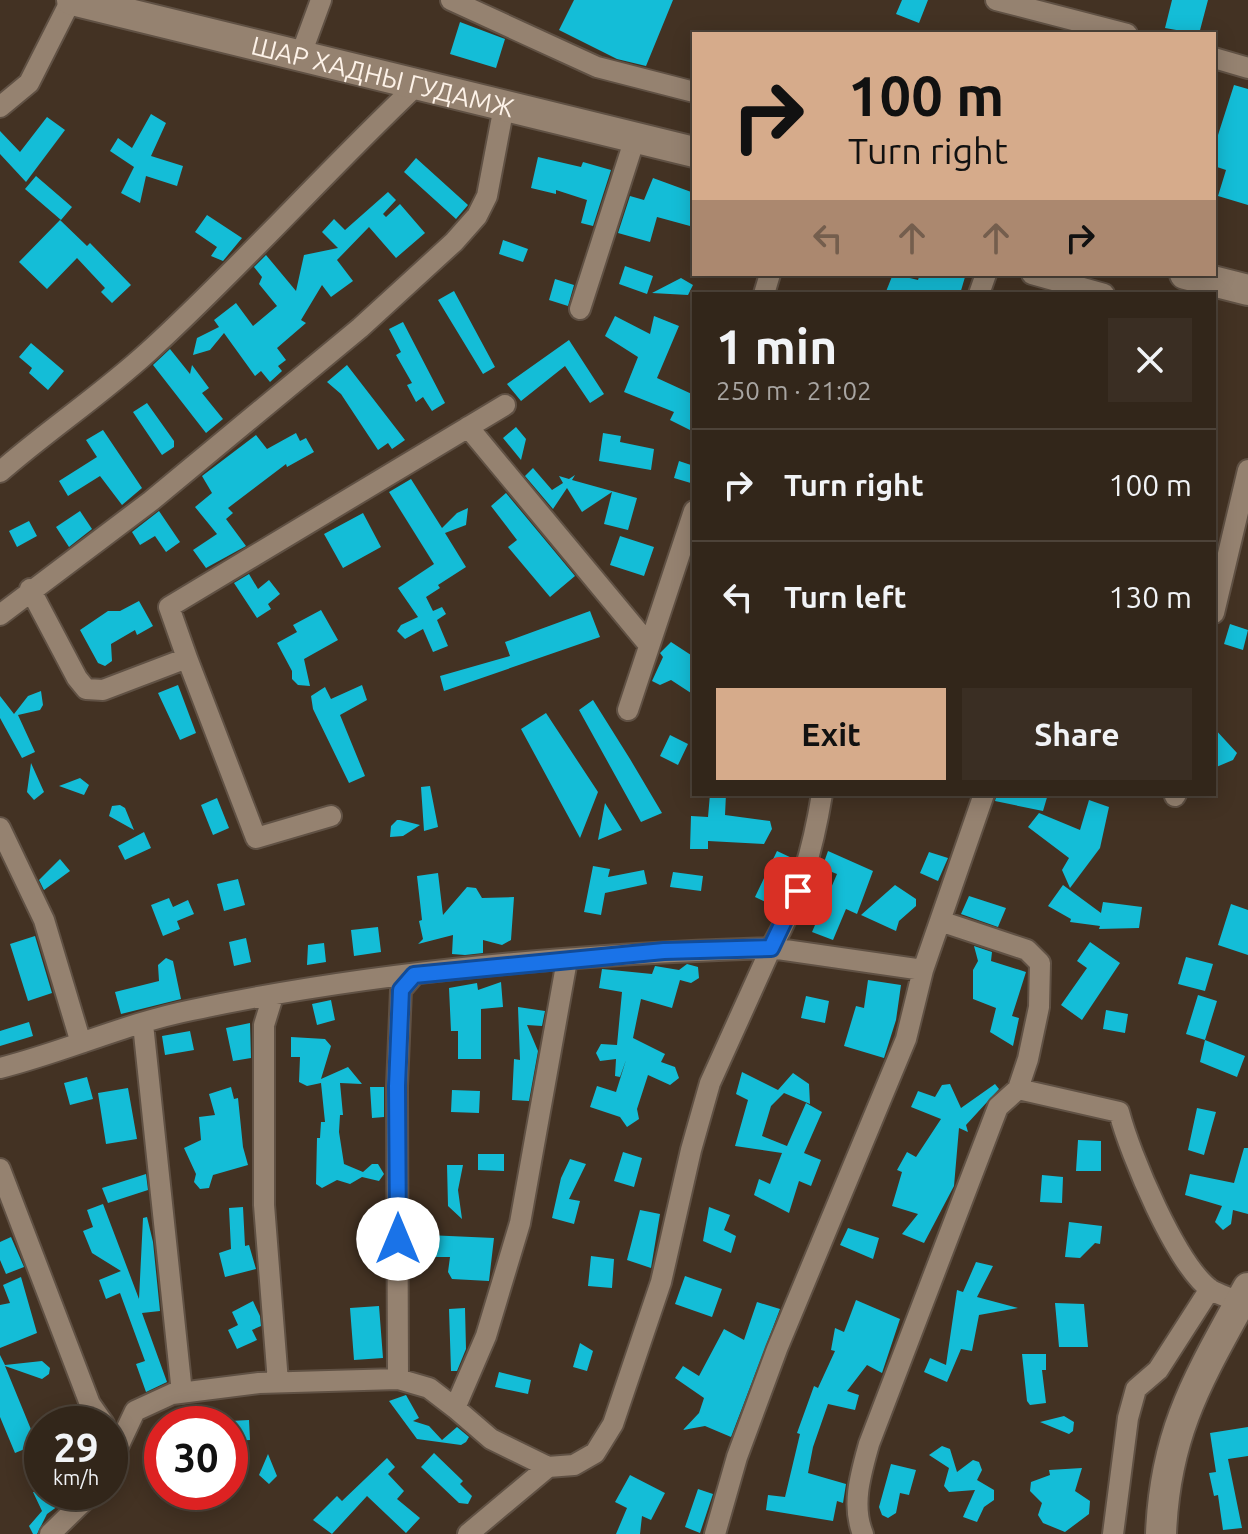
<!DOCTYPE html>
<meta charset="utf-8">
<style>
:root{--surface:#32261a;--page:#3a2e23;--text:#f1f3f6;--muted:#a8a5a2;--line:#4d4339;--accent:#d6ab8b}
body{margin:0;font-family:Ubuntu,sans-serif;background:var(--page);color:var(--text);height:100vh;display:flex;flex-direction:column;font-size:30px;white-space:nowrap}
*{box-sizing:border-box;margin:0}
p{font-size:26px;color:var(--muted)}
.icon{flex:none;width:44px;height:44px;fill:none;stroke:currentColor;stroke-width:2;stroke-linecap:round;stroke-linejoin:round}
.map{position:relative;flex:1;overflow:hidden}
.panel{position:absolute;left:692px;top:292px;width:524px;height:504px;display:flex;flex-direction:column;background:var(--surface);border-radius:0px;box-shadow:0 4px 20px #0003,0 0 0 2px var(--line)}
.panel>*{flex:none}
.top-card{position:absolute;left:692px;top:32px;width:524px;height:244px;border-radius:0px;box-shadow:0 4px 20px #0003,0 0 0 2px var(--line);background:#d6ab8b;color:#111;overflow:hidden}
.speed{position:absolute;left:24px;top:1406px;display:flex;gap:16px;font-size:40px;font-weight:700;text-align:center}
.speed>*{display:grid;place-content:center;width:104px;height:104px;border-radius:50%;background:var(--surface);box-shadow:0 4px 20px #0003,0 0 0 2px var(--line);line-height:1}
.speed small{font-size:20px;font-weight:400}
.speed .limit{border:12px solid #d22;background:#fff;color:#111}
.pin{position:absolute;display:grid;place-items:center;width:68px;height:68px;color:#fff;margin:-34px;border-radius:16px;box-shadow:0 4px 12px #0006}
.me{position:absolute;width:88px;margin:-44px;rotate:0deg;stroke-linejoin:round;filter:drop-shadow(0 0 6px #0008)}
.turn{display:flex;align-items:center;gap:28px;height:168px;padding:0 24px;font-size:36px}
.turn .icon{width:104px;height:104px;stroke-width:2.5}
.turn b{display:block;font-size:56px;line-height:68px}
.lanes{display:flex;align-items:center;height:76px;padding:0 24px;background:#0003;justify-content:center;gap:40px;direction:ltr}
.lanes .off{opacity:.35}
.round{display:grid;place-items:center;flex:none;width:84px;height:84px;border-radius:0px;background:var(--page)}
.head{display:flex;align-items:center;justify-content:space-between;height:136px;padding:0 24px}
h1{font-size:48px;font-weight:600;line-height:60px}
.cta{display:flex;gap:16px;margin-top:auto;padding:16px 24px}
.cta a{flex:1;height:92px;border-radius:0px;background:var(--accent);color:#111;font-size:32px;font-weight:600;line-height:92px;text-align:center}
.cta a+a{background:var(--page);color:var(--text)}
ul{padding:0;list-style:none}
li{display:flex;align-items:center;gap:24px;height:112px;padding:0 24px;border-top:2px solid var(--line)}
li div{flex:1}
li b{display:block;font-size:30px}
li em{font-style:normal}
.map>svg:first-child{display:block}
.building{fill:#14bdd7}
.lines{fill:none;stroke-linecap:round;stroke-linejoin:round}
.street-casing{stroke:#605144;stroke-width:24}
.secondary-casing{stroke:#605144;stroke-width:34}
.street{stroke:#958270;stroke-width:20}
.secondary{stroke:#958270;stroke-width:30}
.route-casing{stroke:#114b97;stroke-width:20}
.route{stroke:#1a73e8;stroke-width:14}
.labels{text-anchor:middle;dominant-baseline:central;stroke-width:8;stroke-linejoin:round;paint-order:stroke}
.street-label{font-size:26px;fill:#fdf2e8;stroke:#231c15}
</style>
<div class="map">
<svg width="1248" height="1534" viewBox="0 0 1248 1534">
<rect width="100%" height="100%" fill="#433223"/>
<path class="building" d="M574 0H673L646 66 617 59 559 30Z
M902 0H928L919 23 896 14Z
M1172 0H1208L1199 34 1165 28Z
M460 22 505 39 496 68 450 54Z
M1234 85 1248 89V205L1218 196 1226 170 1214 166V134L1218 135Z
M151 114 166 123 151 156 183 166 177 186 146 176 140 203 121 193 134 167 110 151 118 138 132 148Z
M47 117 65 130 26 182 0 154V131L20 152Z
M538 157 581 167 583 162 611 170 593 226 581 223 587 200 556 190V194L531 188Z
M416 158 468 205 456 219 404 172Z
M36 176 72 207 61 220 25 189Z
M653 178 694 193 690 226 657 217 650 242 618 233 630 196 644 200Z
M388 192 396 200 383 214 386 217 400 204 425 233 396 258 369 227 337 260 353 281 331 297 322 285 301 320 306 323 277 348 286 360 278 366 282 371 270 382 261 371 255 376 224 333 210 350 193 355 197 338 219 327 214 320 236 303 253 326 277 306 259 284 262 277 254 267 266 255 296 291 304 255 338 248 322 232 334 219 345 230Z
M207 215 242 238 223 261 211 256 217 247 195 232Z
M60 220 87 246 90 243 131 285 112 303 101 292 105 288 77 258 47 289 19 262Z
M503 240 528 249 523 262 499 254Z
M625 266 653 276 647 294 619 284Z
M893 274 918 280 920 274 965 277 960 294H885Z
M681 278 693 285 688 295 652 293Z
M555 279 574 285 568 306 549 300Z
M454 291 495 367 483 374 438 300Z
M615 316 650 334 654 316 679 326 657 378 694 395V432L670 420 674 412 624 392 638 357 605 336Z
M403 322 445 403 432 411 423 397 416 402 407 385 412 383 396 355 401 352 389 329Z
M569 340 604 394 590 403 565 366 521 401 507 384Z
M31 343 64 371 48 390 29 373 32 368 19 357Z
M170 349 190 374 192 365 209 388 202 393 223 419 206 433 153 365Z
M347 365 405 440 392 449 388 443 378 450 341 394 327 382Z
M147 403 174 441V447L162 455 133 412Z
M516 427 526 439 521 460 503 438Z
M103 430 142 488 122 505 100 476 68 496 59 481 97 457 86 440Z
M296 433 300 441 306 438 314 452 287 467 286 464 228 508 233 513 226 519 246 546 206 568 193 550 217 534 195 507 212 493 202 476 256 435 267 449Z
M603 433 621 436 620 442 654 449 651 470 599 461Z
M679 461 694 466V484L674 478Z
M533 468 552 490 563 483 559 476 569 479 575 475 572 480 637 498 628 530 604 524 612 492 582 512 567 488 553 509 525 476Z
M411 479 442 528 457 513 468 508 466 525 445 533 466 567 438 585 440 588 426 597 433 611 442 607 446 614 437 620 448 646 433 652 423 629 405 639 397 631 401 625 418 617 398 588 434 564 389 492Z
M506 493 575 576 550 597 508 547 517 540 491 506Z
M80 511 92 529 69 547 56 527Z
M159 511 180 542 166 552 155 536 140 545 132 532Z
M363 513 381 547 343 568 324 534Z
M29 521 37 536 17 547 9 531Z
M620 536 654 547 644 576 610 565Z
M249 574 258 589 269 580 280 594 268 604 271 609 257 618 234 583Z
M139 601 153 626 137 635 135 630 111 644 112 661 105 666 98 663 80 630 108 611H120Z
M321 610 338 640 304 659 310 686 298 685 292 679V671L277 643 297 632 293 625Z
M590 611 600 637 444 691 440 676 510 656 505 642Z
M1230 624 1248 630 1243 650 1224 644Z
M671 642 694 657V695L671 680 660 685 652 681 663 657 660 653Z
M178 685 196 733 180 740 158 693Z
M362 685 367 700 340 715 365 776 349 783 313 709 311 696 325 687 331 699Z
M41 691 43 705 40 710 18 715 35 752 22 758 0 718V696L14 714 28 696Z
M593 700 630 759 662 813 641 822 579 710Z
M546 713 598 792 580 838 521 729Z
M1214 728 1237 753 1233 760 1214 768Z
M670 735 688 744 678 765 660 756Z
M31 763 44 792 34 800 27 792Z
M80 778 89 785 84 795 59 786Z
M430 786 438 827 424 831 421 787Z
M710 794H726L725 815 770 821 772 829 764 844 708 841V849H690L691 816 708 817Z
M997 794H1048L1043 811 995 801Z
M217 798 229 828 213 835 201 805Z
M1089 800 1109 807 1100 848 1070 888 1062 870 1069 858 1028 827 1039 813 1080 830Z
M605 803 622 830 598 840Z
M120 805 125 808 134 830 109 816 112 806Z
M397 820H400L420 825 403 836 390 837 391 826Z
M144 832 151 848 125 860 118 846Z
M777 851 794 859 772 905 755 897Z
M828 851 873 871 857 914 846 909 833 940 812 932 837 874 822 868Z
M929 852 948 858 938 881 920 873Z
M60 859 70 871 44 890 39 880Z
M593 866 610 869 608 877 644 870 647 884 605 893 601 915 584 912Z
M673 872 703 876 701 891 670 887Z
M438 873 443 915 467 887 476 888 482 898 514 897 511 940 502 945 483 940V953L465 955 452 954 453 935 418 944 423 939 419 921 422 920 417 876Z
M238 879 245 905 224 911 217 884Z
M895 885 916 899V906L899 921 896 931 861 915Z
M1063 885 1101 913 1103 902 1142 907 1139 928 1099 929 1100 926 1070 922 1071 919 1048 906Z
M969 896 1006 908 998 927 961 914Z
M169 898 173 907 188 900 194 914 177 921 180 929 163 936 151 905Z
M1231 904 1248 910V955L1218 945Z
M378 927 381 952 354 956 351 930Z
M35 936 52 993 28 1001 10 944Z
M246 938 251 962 234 966 229 942Z
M1090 942 1120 963 1082 1020 1061 1005 1087 968 1077 961Z
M324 943 326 962 307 965 308 945Z
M974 946 992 952 991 961 1026 972 1012 1016 1019 1018 1013 1046 990 1032 996 1008 973 999V970L978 961Z
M1186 957 1213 964 1205 991 1178 984Z
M166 958 173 961 181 999 121 1014 115 992 159 981 158 965Z
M687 964 698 967 699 978 691 983 680 980 672 1008 641 999 633 1038 665 1054 661 1062 675 1067 679 1078 670 1085 648 1075 637 1109 639 1119 627 1127 620 1117 590 1107 597 1086 616 1092 626 1060 620 1077 615 1076 616 1059 600 1061 596 1053 601 1044 617 1045 622 992 599 988 602 969 652 974 655 966 679 970Z
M868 980 901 985 896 1020 884 1058 844 1046 856 1006 864 1008Z
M501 982 503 1007 481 1009V1059H458V1031H451L449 988 477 983 478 990Z
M1198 995 1217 1001 1205 1040 1186 1034Z
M806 996 829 1001 825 1023 801 1018Z
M331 1000 335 1020 317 1025 312 1004Z
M518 1007 545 1011 542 1026 527 1025 538 1051 529 1101 512 1100 514 1059 520 1060Z
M1106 1010 1128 1014 1125 1033 1103 1029Z
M29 1022 33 1036 0 1046V1031Z
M250 1023 251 1058 233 1061 226 1028Z
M190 1031 194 1050 165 1055 162 1036Z
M291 1037 325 1039 331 1046 321 1079 348 1067 362 1084 340 1083 343 1115H340L339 1132 344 1164 363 1172 372 1164H378L384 1174 379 1181 362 1177 350 1184 337 1180 322 1188 316 1184 317 1138H320L321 1122H325L321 1083 307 1086 299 1082 300 1057H291Z
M1205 1040 1245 1056 1237 1077 1200 1062Z
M742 1072 778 1090 793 1073 809 1084 810 1104 784 1093 771 1106 762 1136 787 1146 806 1103 822 1112 804 1153 821 1160 811 1186 799 1181 789 1213 754 1195 759 1179 770 1184 782 1153 735 1146 748 1100 736 1094Z
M87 1077 93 1099 70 1105 64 1083Z
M950 1084 961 1108 995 1084 999 1089 966 1125 968 1132 959 1128 954 1186 924 1243 902 1234 918 1214 892 1206 902 1172 897 1170 907 1152 916 1157 941 1119 911 1107 918 1091 935 1097 942 1085Z
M231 1087 234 1099 238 1098 243 1147 248 1165 213 1175 209 1188 200 1189 194 1182 196 1174 184 1148 201 1140 199 1117 215 1115 209 1094Z
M370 1087H384V1117L372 1118Z
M128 1088 137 1139 106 1144 98 1093Z
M452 1090 480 1091 479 1113 451 1112Z
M1197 1108 1216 1112 1204 1155 1188 1150Z
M1078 1140 1101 1141V1171H1076Z
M1244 1148H1248V1214L1233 1210 1231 1224 1223 1230 1215 1222 1222 1206 1185 1195 1190 1174 1234 1183Z
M623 1152 642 1158 634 1187 614 1181Z
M478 1154H504V1171L478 1170Z
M570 1159 586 1164 569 1199 580 1201 574 1224 552 1218 561 1178Z
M447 1165H463L458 1190 462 1219 448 1206Z
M146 1174 148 1190 108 1203 102 1188Z
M1042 1175 1063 1177 1062 1203 1040 1202Z
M103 1204 139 1299 143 1218 147 1217 153 1242 160 1311 142 1313 167 1382 146 1392 136 1364 145 1361 120 1293 106 1299 99 1280 121 1271 92 1253 83 1231 93 1227 87 1210Z
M243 1207 245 1246 249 1245 256 1269 225 1277 219 1253 231 1249 229 1208Z
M709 1207 730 1215 724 1230 736 1236 731 1253 703 1241Z
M640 1210 660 1214 651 1268 627 1260Z
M1069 1222 1102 1226 1100 1244 1095 1243 1080 1258 1065 1257Z
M848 1228 879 1238 873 1259 840 1245Z
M427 1235 494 1238 489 1281 452 1279 448 1272 450 1257H426Z
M11 1237 24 1267 6 1274 0 1260V1242Z
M591 1256 614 1259 612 1288 588 1286Z
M976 1262 993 1266 977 1297 1018 1308 979 1315 972 1351 961 1349 947 1382 924 1372 930 1358 946 1365 957 1290 963 1292Z
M685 1276 722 1289 712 1317 675 1304Z
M21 1277 37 1333 0 1348V1305L10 1303 3 1285Z
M856 1300 900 1319 882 1373 867 1365 847 1391 859 1395 855 1410 828 1404 813 1447 808 1473 846 1484 843 1503 837 1501 833 1521 766 1510 768 1495 785 1497 800 1434 797 1433 814 1386 818 1388 835 1351 831 1350 835 1328 844 1332Z
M253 1301 260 1316 261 1326 252 1330 257 1340 237 1349 228 1330 238 1325 232 1312Z
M757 1302 780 1309 731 1437 705 1426 683 1430 699 1413 704 1398 675 1378 683 1366 699 1376 724 1329 744 1340Z
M1055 1303 1084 1304 1088 1347H1059Z
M379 1306 383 1358 354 1360 350 1308Z
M465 1308 466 1349 457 1371H451L449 1309Z
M580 1343 593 1351 587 1371 573 1367Z
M1022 1354H1046V1370H1042L1046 1403 1030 1405 1027 1401Z
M0 1355 5 1365 42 1361 50 1368 49 1374 42 1379 5 1366 37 1444 15 1453 0 1417Z
M499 1372 531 1380 528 1394 495 1387Z
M406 1395 419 1418 413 1421 429 1426 442 1440 457 1427 469 1437 466 1442 461 1445 417 1439 389 1401Z
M1064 1416 1074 1422 1073 1431 1069 1434 1040 1422Z
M249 1420 250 1440 231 1441 230 1421Z
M1248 1427V1456L1228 1459 1242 1528 1223 1530 1218 1495 1214 1496 1209 1473 1216 1472 1210 1433Z
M942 1446 950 1449 957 1472 973 1460 979 1462 982 1470 977 1480 994 1490V1500L984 1507 977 1522 963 1517 975 1490 949 1492 944 1486 949 1468 929 1455Z
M434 1453 463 1481 460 1484 472 1496 468 1504 459 1503 421 1467Z
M268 1454 277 1476 269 1484 259 1475Z
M387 1458 395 1467 388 1474 404 1491 397 1499 420 1518 406 1533 367 1496 332 1534 313 1520 337 1496 342 1501Z
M891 1464 916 1470 909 1495 900 1493 896 1513 888 1518 882 1515 879 1507Z
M1082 1468 1075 1491 1090 1501 1089 1514 1065 1532 1043 1523 1038 1515 1042 1503 1030 1491 1031 1482 1050 1475 1049 1470Z
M630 1475 665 1493 651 1520 642 1516 640 1534H616L627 1508 615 1502Z
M698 1489 713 1494 700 1533 685 1527Z
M33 1492H61L65 1501 47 1514 37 1534H33L29 1526 42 1511Z"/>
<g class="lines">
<defs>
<path id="street" d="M451 0 597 67 694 92
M996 0 1127 34
M300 57 321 0
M1214 58 1248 68
M0 107 29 83 71 0
M1032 274 1104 294
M764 294 770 274
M979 294 986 274
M580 309 635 138
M468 427 649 645
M0 472C48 430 101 395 148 352 241 267 325 172 417 85
M30 589 77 678 86 689 103 690 187 658 169 607 505 405
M1214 613 1248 470
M0 615 151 501 360 328 454 242 477 216 487 196 504 106
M187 658 256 838 331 816
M628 710 694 511
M1175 796 1176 794
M0 828 44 920 81 1043
M273 996 264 1025V1205L278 1382
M143 1024 182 1393
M0 1068C64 1052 127 1023 192 1010 381 970 578 954 771 948 799 900 813 849 822 794
M1018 1089 1119 1112C1130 1154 1176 1265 1211 1290 1220 1295 1231 1298 1240 1303
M0 1169 90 1404 104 1424
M398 1379 397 1086 401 990 414 975
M110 1464 135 1411 172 1394 259 1383 398 1379 429 1388 455 1408
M548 1467 491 1439 455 1408 486 1336 520 1223 567 960
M50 1534 93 1492
M468 1534 548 1467 574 1465 595 1453 613 1424 661 1282 691 1150 710 1083 771 948 923 970
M715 1534 737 1457 777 1349 906 1039 923 970 984 794
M863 1534C851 1505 861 1473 869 1444L998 1107 1018 1089 1028 1059 1039 1007 1040 963 1027 950 940 921
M1113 1534 1128 1418 1136 1389 1158 1370 1210 1289"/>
<g id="secondary">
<path id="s1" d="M72 0 694 152"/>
<path d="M1185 274 1248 290"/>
<path d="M1161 1534C1165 1430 1200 1376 1248 1288"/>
</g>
</defs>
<use href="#street" class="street-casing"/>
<use href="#secondary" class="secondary-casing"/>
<use href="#street" class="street"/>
<use href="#secondary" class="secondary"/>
</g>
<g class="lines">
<defs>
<path id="route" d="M398 1239 397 1086 401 990 414 975 664 951 771 948 798 891"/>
</defs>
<use href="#route" class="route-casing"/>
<use href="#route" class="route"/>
</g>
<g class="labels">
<g class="street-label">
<text stroke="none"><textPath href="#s1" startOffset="320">ШАР ХАДНЫ ГУДАМЖ</textPath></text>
</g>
</g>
</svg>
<div class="speed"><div>29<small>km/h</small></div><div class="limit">30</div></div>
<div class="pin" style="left:798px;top:891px;background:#d93025"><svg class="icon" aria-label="arrive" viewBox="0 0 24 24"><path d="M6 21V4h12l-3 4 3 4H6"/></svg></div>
<svg class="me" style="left:398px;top:1239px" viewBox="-20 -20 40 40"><circle r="19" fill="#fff"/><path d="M0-13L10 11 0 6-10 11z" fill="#1a73e8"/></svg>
<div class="top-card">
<div class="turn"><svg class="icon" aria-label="right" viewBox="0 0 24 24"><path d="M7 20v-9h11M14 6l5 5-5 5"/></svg><div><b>100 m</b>Turn right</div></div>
<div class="lanes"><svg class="icon off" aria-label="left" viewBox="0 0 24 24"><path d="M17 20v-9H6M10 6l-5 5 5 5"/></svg><svg class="icon off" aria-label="ahead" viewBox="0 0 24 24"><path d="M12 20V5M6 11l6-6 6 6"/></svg><svg class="icon off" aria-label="ahead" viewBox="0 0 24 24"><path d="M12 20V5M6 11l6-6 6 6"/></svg><svg class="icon" aria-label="right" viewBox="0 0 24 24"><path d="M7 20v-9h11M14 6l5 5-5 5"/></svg></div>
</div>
<section class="panel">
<div class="head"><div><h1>1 min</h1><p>250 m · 21:02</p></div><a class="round"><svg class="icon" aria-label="close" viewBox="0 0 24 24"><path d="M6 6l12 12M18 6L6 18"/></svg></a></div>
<ul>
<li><svg class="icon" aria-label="right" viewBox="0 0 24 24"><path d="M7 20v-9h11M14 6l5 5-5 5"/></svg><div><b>Turn right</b></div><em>100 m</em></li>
<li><svg class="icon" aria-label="left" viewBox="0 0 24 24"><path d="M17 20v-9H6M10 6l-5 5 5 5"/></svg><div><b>Turn left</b></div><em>130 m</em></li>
</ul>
<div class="cta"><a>Exit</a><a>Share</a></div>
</section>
</div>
